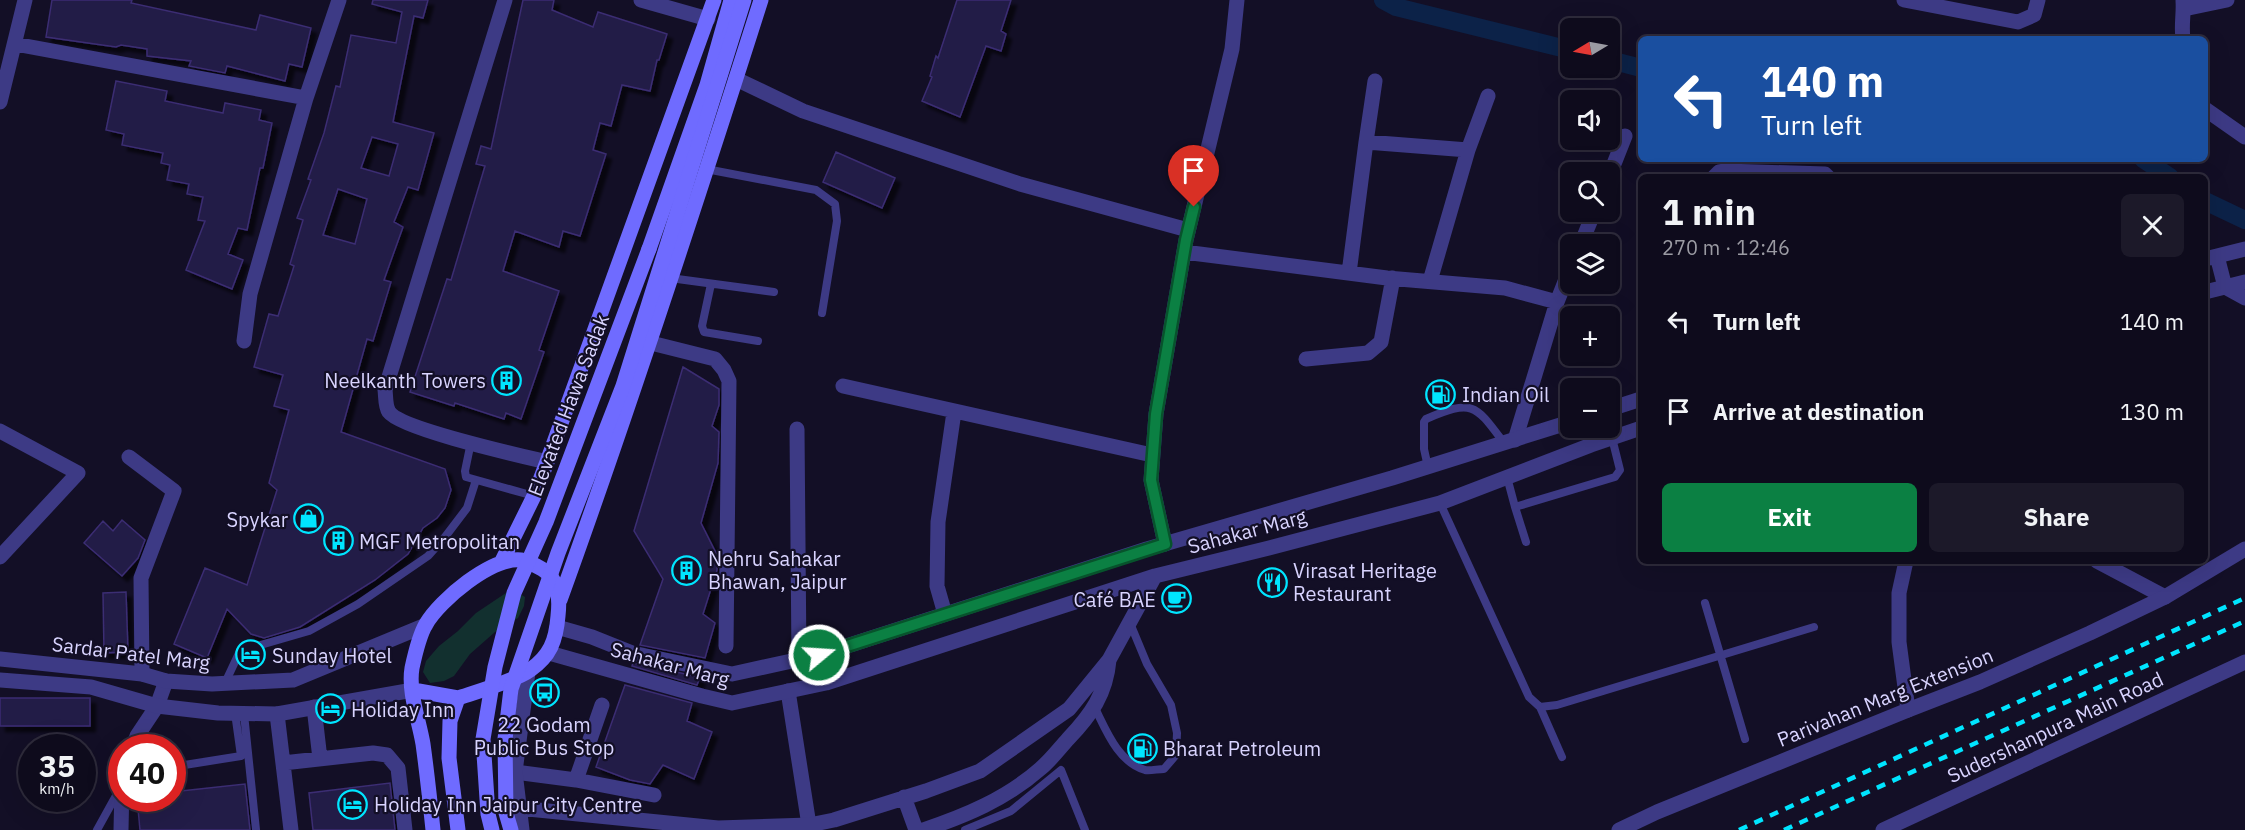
<!DOCTYPE html>
<meta charset="utf-8">
<style>
:root{--surface:#0e0b1c;--page:#1c1929;--text:#f1f3f6;--muted:#9b9ba3;--line:#2e2b3b;--accent:#0b8043}
body{margin:0;font-family:"IBM Plex Sans",sans-serif;background:var(--page);color:var(--text);height:100vh;display:flex;flex-direction:column;font-size:22px;white-space:nowrap}
*{box-sizing:border-box;margin:0}
p{font-size:20px;color:var(--muted)}
.icon{flex:none;width:33px;height:33px;fill:none;stroke:currentColor;stroke-width:2;stroke-linecap:round;stroke-linejoin:round}
.map{position:relative;flex:1;overflow:hidden}
.details{position:absolute;left:1638px;top:174px;width:570px;height:390px;display:flex;flex-direction:column;background:var(--surface);border-radius:9px;box-shadow:0 6px 24px #0002,0 0 0 2px var(--line)}
.details>*{flex:none}
.top-card{position:absolute;left:1638px;top:36px;width:570px;height:126px;border-radius:9px;box-shadow:0 6px 24px #0002,0 0 0 2px var(--line);background:#1a4fa0;color:#fff;overflow:hidden}
.needle{width:39px;rotate:260deg}
.tools{position:absolute;left:1560px;top:18px;display:grid;gap:12px}
.tools a{display:grid;place-items:center;width:60px;height:60px;border-radius:9px;background:var(--surface);box-shadow:0 6px 24px #0002,0 0 0 2px var(--line);font-size:30px}
.speed{position:absolute;left:18px;top:734px;display:flex;gap:12px;font-size:30px;font-weight:700;text-align:center}
.speed>*{display:grid;place-content:center;width:78px;height:78px;border-radius:50%;background:var(--surface);box-shadow:0 6px 24px #0002,0 0 0 2px var(--line);line-height:1}
.speed small{font-size:15px;font-weight:400}
.speed .limit{border:9px solid #d22;background:#fff;color:#111}
.pin{position:absolute;display:grid;place-items:center;width:51px;height:51px;color:#fff;margin:-62px -26px;border-radius:50% 50% 50% 0;rotate:-45deg;box-shadow:0 0 6px #0007}
.pin .icon{rotate:45deg}
.me{position:absolute;width:66px;margin:-33px;rotate:72deg;stroke-linejoin:round;filter:drop-shadow(0 0 4px #0008)}
.turn{display:flex;align-items:center;gap:21px;height:126px;padding:0 24px;font-size:27px}
.turn .icon{width:78px;height:78px;stroke-width:2.5}
.turn b{display:block;font-size:42px;line-height:51px}
.round{display:grid;place-items:center;flex:none;width:63px;height:63px;border-radius:9px;background:var(--page)}
.head{display:flex;align-items:center;justify-content:space-between;height:102px;padding:0 24px}
h1{font-size:36px;font-weight:700;line-height:45px}
.cta{display:flex;gap:12px;margin-top:auto;padding:12px 24px}
.cta a{flex:1;height:69px;border-radius:9px;background:var(--accent);color:#fff;font-size:24px;font-weight:700;line-height:69px;text-align:center}
.cta a+a{background:var(--page);color:var(--text)}
ul{padding:0;list-style:none}
li{display:flex;align-items:center;gap:18px;height:90px;padding:0 24px}
li div{flex:1}
li b{display:block;font-size:22px}
li em{font-style:normal}
.map>svg:first-child{display:block}
.green{fill:#12302f}
.lines{fill:none;stroke-linecap:round;stroke-linejoin:round}
.canal{stroke:#0c2248;stroke-width:18}
.building{fill:#241b47;stroke:#3b2d73;stroke-width:1.5;fill-rule:evenodd;filter:url(#shadow)}
.service{stroke:#3d3a85;stroke-width:8}
.minor{stroke:#3d3a85;stroke-width:15}
.tertiary{stroke:#3d3a85;stroke-width:15}
.secondary{stroke:#6f6bff;stroke-width:15}
.rail{stroke:#00e5ff;stroke-width:4.5;stroke-dasharray:9 8;stroke-linecap:butt}
.secondary-bridge{stroke:#6f6bff;stroke-width:15}
.route-casing{stroke:#07532c;stroke-width:15}
.route{stroke:#0b8043;stroke-width:10}
.labels{text-anchor:middle;dominant-baseline:central;stroke-width:4.5;stroke-linejoin:round;paint-order:stroke}
.poi-label{font-size:20px;fill:#d9d4ff;stroke:#130f26;text-anchor:start}
.street-label{font-size:20px;fill:#d9d4ff;stroke:#130f26}
</style>
<div class="map">
<svg width="2245" height="830" viewBox="0 0 2245 830">
<defs>
<filter id="shadow"><feDropShadow dx="5.5" dy="5.5" stdDeviation="1.5" flood-color="#0009"/></filter>
</defs>
<rect width="100%" height="100%" fill="#130f26"/>
<path class="green" d="M512 589 525 597 524 606 518 618 495 632 470 654 454 676 444 681 430 683 423 672 426 661 439 646 458 631 476 613Z"/>
<g class="lines">
<path class="canal" d="M1383 0 1396 7 1570 50
M1610 60 1641 68
M2143 159 2170 177
M2205 201 2245 220"/>
</g>
<path class="building" d="M52 0H132L131 3 256 30 260 15 311 28 302 67 289 64 285 81 227 66 225 73 189 66 191 61 147 56V49L121 45 116 47 46 37Z
M373 0H428L423 18 414 16 393 122 434 133 418 190 408 187 394 222 403 227 384 280 391 282 373 341 367 339 341 432 445 469 451 490 445 508 437 518 423 528 408 554 375 580 300 627 264 638 251 634 227 609 207 658 174 644 205 568 247 585 277 490 269 483 289 410 274 406 283 375 254 367 269 314 278 316 294 266 290 264 303 220 297 218 311 180 308 179 324 133 336 86 340 87 351 35 396 43 402 12 372 4ZM372 137 398 144 389 176 361 168ZM338 189 367 199 355 244 323 235Z
M523 0H554L552 10 593 27 598 12 667 34 659 60H657L650 91 622 85 611 126 600 123 593 150 606 154 580 236 563 231 559 247 515 231 503 271 559 291 539 350 544 352 521 419 506 413 504 419 455 403 454 406 410 392 447 279 451 280 476 196 485 166 476 164 481 146 491 149Z
M957 0H1011L1001 31 1006 34 1001 51 986 46 960 117 922 101 932 77 930 76 936 56 938 58Z
M116 81 167 91 165 101 223 113 225 103 261 110 259 120 272 123 263 168H260L247 230 238 228 228 254 243 260 232 289 186 270 205 221 198 220 203 197 187 194 189 184 167 180 170 165 161 163 163 153 122 145 124 134 106 130Z
M836 152 895 178 882 208 823 182Z
M683 367 719 389V405L712 426 719 432 718 463 701 523 717 555V570L703 614 715 623 705 658 640 645 663 579 634 531Z
M122 520 145 540 138 558 122 576 84 543 103 521 113 531Z
M126 592 128 652 104 653 103 593Z
M633 663 700 677 697 685 632 666Z
M625 685 692 703 687 721 712 732 694 779 663 765 650 784 630 780 596 767Z
M0 698H90V726H0Z
M390 783 395 830H313L309 793Z
M245 784 250 830H140L137 798H172V792Z"/>
<g class="lines">
<path class="service" d="M706 169 816 190 835 204 837 221 822 313
M670 278 774 292
M711 284 702 326 704 332 758 341
M471 442 465 471 466 477 534 496
M1428 467 1424 449V422L1426 419C1473 399 1475 404 1504 443
M1507 477 1515 507 1615 477 1620 470 1612 438
M1440 503 1529 697 1540 707 1557 705 1814 627
M1515 507 1526 542
M1705 603 1745 739
M225 683 240 651 309 631 358 604 428 556 445 537 467 508 476 480
M1540 707 1562 757
M1095 708C1106 730 1118 762 1145 770 1150 771 1158 769 1164 769L1176 755 1177 733 1171 705 1147 664 1130 623
M244 714 256 830
M172 767 241 756 235 713
M97 830 118 792
M965 830 1011 811 1061 770 1085 830"/>
<path class="minor" d="M505 0 385 390C386 397 385 406 389 412 401 429 522 456 547 462
M641 0 708 19
M1904 0 2018 22 2034 15 2038 0
M2183 1C2184 14 2181 25 2183 39
M2184 9 2227 0
M15 44 306 98
M736 79 803 111 1020 184 1188 230
M0 102 25 0
M2205 109 2245 137
M1366 142 1375 81
M1468 150 1488 96
M1610 174 1625 136
M1714 177 1719 172 1725 171 1825 174 1828 177
M1581 244 1594 212
M1184 252 1387 278 1505 288 1557 302 1515 440
M1349 273 1366 142 1468 150 1430 281
M1557 302 1570 269
M244 341 250 294 306 98 339 0
M651 343 715 359 724 370 729 381 726 646
M1306 359 1368 353 1381 342 1393 278
M843 386 1152 455
M797 429 799 660
M0 431 78 473 0 557
M129 457 174 491 141 578 142 674
M1165 544 1151 480 1156 414 1186 240 1232 49 1237 0
M1906 561 1899 593V642L1908 710
M2097 561 2165 597
M945 614 937 586 938 522 954 412
M788 691 809 825
M314 707 320 759
M277 714 291 830
M133 747 137 736 157 706 166 681
M283 763 373 753 387 755 398 768 405 830
M515 772 576 780 654 795
M576 780 602 705
M121 830 122 785"/>
<path class="tertiary" d="M2217 256 2225 287 2245 298
M2205 259 2245 249
M2205 292 2245 282
M1610 409 1641 399
M557 627 592 637 632 653 732 674 819 655 1147 549 1392 478 1570 422
M549 653 702 696 732 703 826 683 1155 576 1269 548 1440 503 1591 445 1641 428
M0 659 142 674 166 681 212 684 293 680 426 625
M0 680 91 687 157 706 218 713 277 714 413 690
M904 797 916 830
M518 808 718 828 809 825 834 820 926 791 980 771 1069 709 1109 660 1155 576
M522 830 515 772 528 672
M923 830C965 816 1006 799 1040 769 1050 761 1059 749 1068 739 1091 715 1106 694 1109 660
M1619 830 1657 812 1908 710 1980 682 2090 633 2165 597 2245 549
M1883 830 2245 662"/>
<path class="secondary" d="M649 249 707 85 731 0
M501 563 534 496 547 462 714 0
M560 600C632 401 697 201 761 0
M413 690 458 698
M433 830C430 801 427 773 423 744 419 720 408 692 412 668 415 654 419 636 426 624 440 600 491 557 521 560 528 561 535 565 542 569 559 579 560 598 558 616 556 641 550 656 530 670 517 680 476 692 458 698L450 721 449 758 458 830"/>
<path class="rail" d="M1739 830 2245 598
M1784 830 2245 621"/>
<path class="secondary-bridge" d="M492 830 488 814 483 739 495 667 514 593 546 522 649 249
M511 830 506 813 505 739 511 689 558 553 623 386 744 0"/>
</g>
<g class="lines">
<defs>
<path id="route" d="M819 655 1165 544 1151 480 1156 414 1186 240 1194 207"/>
</defs>
<use href="#route" class="route-casing"/>
<use href="#route" class="route"/>
</g>
<defs>
<symbol id="building-ring" viewBox="-11 -11 22 22"><circle r="9.5" fill="#130f26" stroke="#00e5ff" stroke-width="1.5"/><path d="M-4-6H4V6H1V3H-1V6H-4ZM-2.5-4.3h1.7v1.8h-1.7ZM.8-4.3h1.7v1.8H.8ZM-2.5-1h1.7V.8h-1.7ZM.8-1h1.7V.8H.8Z" fill="#00e5ff"/></symbol>
<symbol id="fuel-ring" viewBox="-11 -11 22 22"><circle r="9.5" fill="#130f26" stroke="#00e5ff" stroke-width="1.5"/><path d="M-5.5-6h7V0h2V4h1.3V-2.5L3-4.5l.8-.8L6-3V5H2.5V1h-1V6h-7ZM-4.2-4.7v3.2H.2V-4.7Z" fill="#00e5ff"/></symbol>
<symbol id="shop-ring" viewBox="-11 -11 22 22"><circle r="9.5" fill="#130f26" stroke="#00e5ff" stroke-width="1.5"/><path d="M-5-2.5h2.3a2.7 3.5 0 0 1 5.4 0H5L5.5 6h-11ZM-1.5-2.5h3a1.5 2.3 0 0 0-3 0Z" fill="#00e5ff"/></symbol>
<symbol id="restaurant-ring" viewBox="-11 -11 22 22"><circle r="9.5" fill="#130f26" stroke="#00e5ff" stroke-width="1.5"/><path d="M-5-6h1v4h1v-4h1v4h1v-4h1v5L-1.5 .5V6h-2V.5L-5-1ZM5-6V6H3V1.5H1.5Q1.5-4 5-6Z" fill="#00e5ff"/></symbol>
<symbol id="cafe-ring" viewBox="-11 -11 22 22"><circle r="9.5" fill="#130f26" stroke="#00e5ff" stroke-width="1.5"/><path d="M-5.5-4.5H6V0H3Q3 3.5 0 3.5H-2.5Q-5.5 3.5-5.5 0ZM3-3.2v2h1.7v-2ZM-6 4.5H4V6H-6Z" fill="#00e5ff"/></symbol>
<symbol id="hotel-ring" viewBox="-11 -11 22 22"><circle r="9.5" fill="#130f26" stroke="#00e5ff" stroke-width="1.5"/><path d="M-6-4.5h1.5V1H6V5H4.5V3h-9V5H-6ZM-4 0a1.8 1.8 0 1 1 3.6 0ZM.5 0V-2.5h3Q6-2.5 6 0Z" fill="#00e5ff"/></symbol>
<symbol id="bus-ring" viewBox="-11 -11 22 22"><circle r="9.5" fill="#130f26" stroke="#00e5ff" stroke-width="1.5"/><path d="M-5-6H5V4H4V6H2V4H-2V6H-4V4H-5ZM-3.5-4V0h7V-4ZM-3.5 1.2v1.5H-2V1.2ZM2 1.2v1.5H3.5V1.2Z" fill="#00e5ff"/></symbol>
</defs>
<g fill-rule="evenodd">
<use href="#building-ring" x="490" y="364" width="33" height="33"/>
<use href="#fuel-ring" x="1424" y="378" width="33" height="33"/>
<use href="#shop-ring" x="292" y="502" width="33" height="33"/>
<use href="#building-ring" x="322" y="524" width="33" height="33"/>
<use href="#building-ring" x="670" y="554" width="33" height="33"/>
<use href="#restaurant-ring" x="1256" y="566" width="33" height="33"/>
<use href="#cafe-ring" x="1160" y="582" width="33" height="33"/>
<use href="#hotel-ring" x="234" y="638" width="33" height="33"/>
<use href="#bus-ring" x="528" y="676" width="33" height="33"/>
<use href="#hotel-ring" x="314" y="692" width="33" height="33"/>
<use href="#fuel-ring" x="1126" y="732" width="33" height="33"/>
<use href="#hotel-ring" x="336" y="788" width="33" height="33"/>
</g>
<g class="labels">
<g class="poi-label">
<text x="486" y="380" text-anchor="end">Neelkanth Towers</text>
<text x="1462" y="394">Indian Oil</text>
<text x="288" y="519" text-anchor="end">Spykar</text>
<text x="359" y="541">MGF Metropolitan</text>
<text x="708" y="558">Nehru Sahakar<tspan x="708" dy="23">Bhawan, Jaipur</tspan></text>
<text x="1293" y="570">Virasat Heritage<tspan x="1293" dy="23">Restaurant</tspan></text>
<text x="1156" y="599" text-anchor="end">Café BAE</text>
<text x="272" y="655">Sunday Hotel</text>
<text x="351" y="709">Holiday Inn</text>
<text x="544" y="724" text-anchor="middle">22 Godam<tspan x="544" dy="23">Public Bus Stop</tspan></text>
<text x="1163" y="748">Bharat Petroleum</text>
<text x="374" y="804">Holiday Inn Jaipur City Centre</text>
</g>
<g class="street-label">
<text transform="translate(568 405) rotate(-69)">Elevated Hawa Sadak</text>
<text transform="translate(1247 531) rotate(-15)">Sahakar Marg</text>
<text transform="translate(131 653) rotate(7)">Sardar Patel Marg</text>
<text transform="translate(670 664) rotate(15)">Sahakar Marg</text>
<text transform="translate(1885 697) rotate(-22)">Parivahan Marg Extension</text>
<text transform="translate(2055 727) rotate(-25)">Sudershanpura Main Road</text>
</g>
</g>
</svg>
<div class="tools">
<a><svg class="needle" viewBox="-14 -14 28 28"><path d="M0-13l5 13h-10z" fill="#e53935"/><path d="M0 13l5-13h-10z" fill="#9b9ba3"/></svg></a>
<a><svg class="icon" aria-label="sound" viewBox="0 0 24 24"><path d="M4 9h4l5-4v14l-5-4H4zM17 9q2 3 0 6"/></svg></a>
<a><svg class="icon" aria-label="search" viewBox="0 0 24 24"><circle cx="10" cy="10" r="6"/><path d="M15 15l6 6"/></svg></a>
<a><svg class="icon" aria-label="layers" viewBox="0 0 24 24"><path d="M12 4l9 5-9 5-9-5zM3 14l9 5 9-5"/></svg></a>
<a>+</a>
<a>−</a>
</div>
<div class="speed"><div>35<small>km/h</small></div><div class="limit">40</div></div>
<div class="pin" style="left:1194px;top:207px;background:#d93025"><svg class="icon" aria-label="arrive" viewBox="0 0 24 24"><path d="M6 21V4h12l-3 4 3 4H6"/></svg></div>
<svg class="me" style="left:819px;top:655px" viewBox="-20 -20 40 40"><circle r="17" fill="#0b8043" stroke="#fff" stroke-width="3"/><path d="M0-11L8 9 0 5-8 9z" fill="#fff"/></svg>
<div class="top-card">
<div class="turn"><svg class="icon" aria-label="left" viewBox="0 0 24 24"><path d="M17 20v-9H6M10 6l-5 5 5 5"/></svg><div><b>140 m</b>Turn left</div></div>
</div>
<section class="details">
<div class="head"><div><h1>1 min</h1><p>270 m · 12:46</p></div><a class="round"><svg class="icon" aria-label="close" viewBox="0 0 24 24"><path d="M6 6l12 12M18 6L6 18"/></svg></a></div>
<ul>
<li><svg class="icon" aria-label="left" viewBox="0 0 24 24"><path d="M17 20v-9H6M10 6l-5 5 5 5"/></svg><div><b>Turn left</b></div><em>140 m</em></li>
<li><svg class="icon" aria-label="arrive" viewBox="0 0 24 24"><path d="M6 21V4h12l-3 4 3 4H6"/></svg><div><b>Arrive at destination</b></div><em>130 m</em></li>
</ul>
<div class="cta"><a>Exit</a><a>Share</a></div>
</section>
</div>
